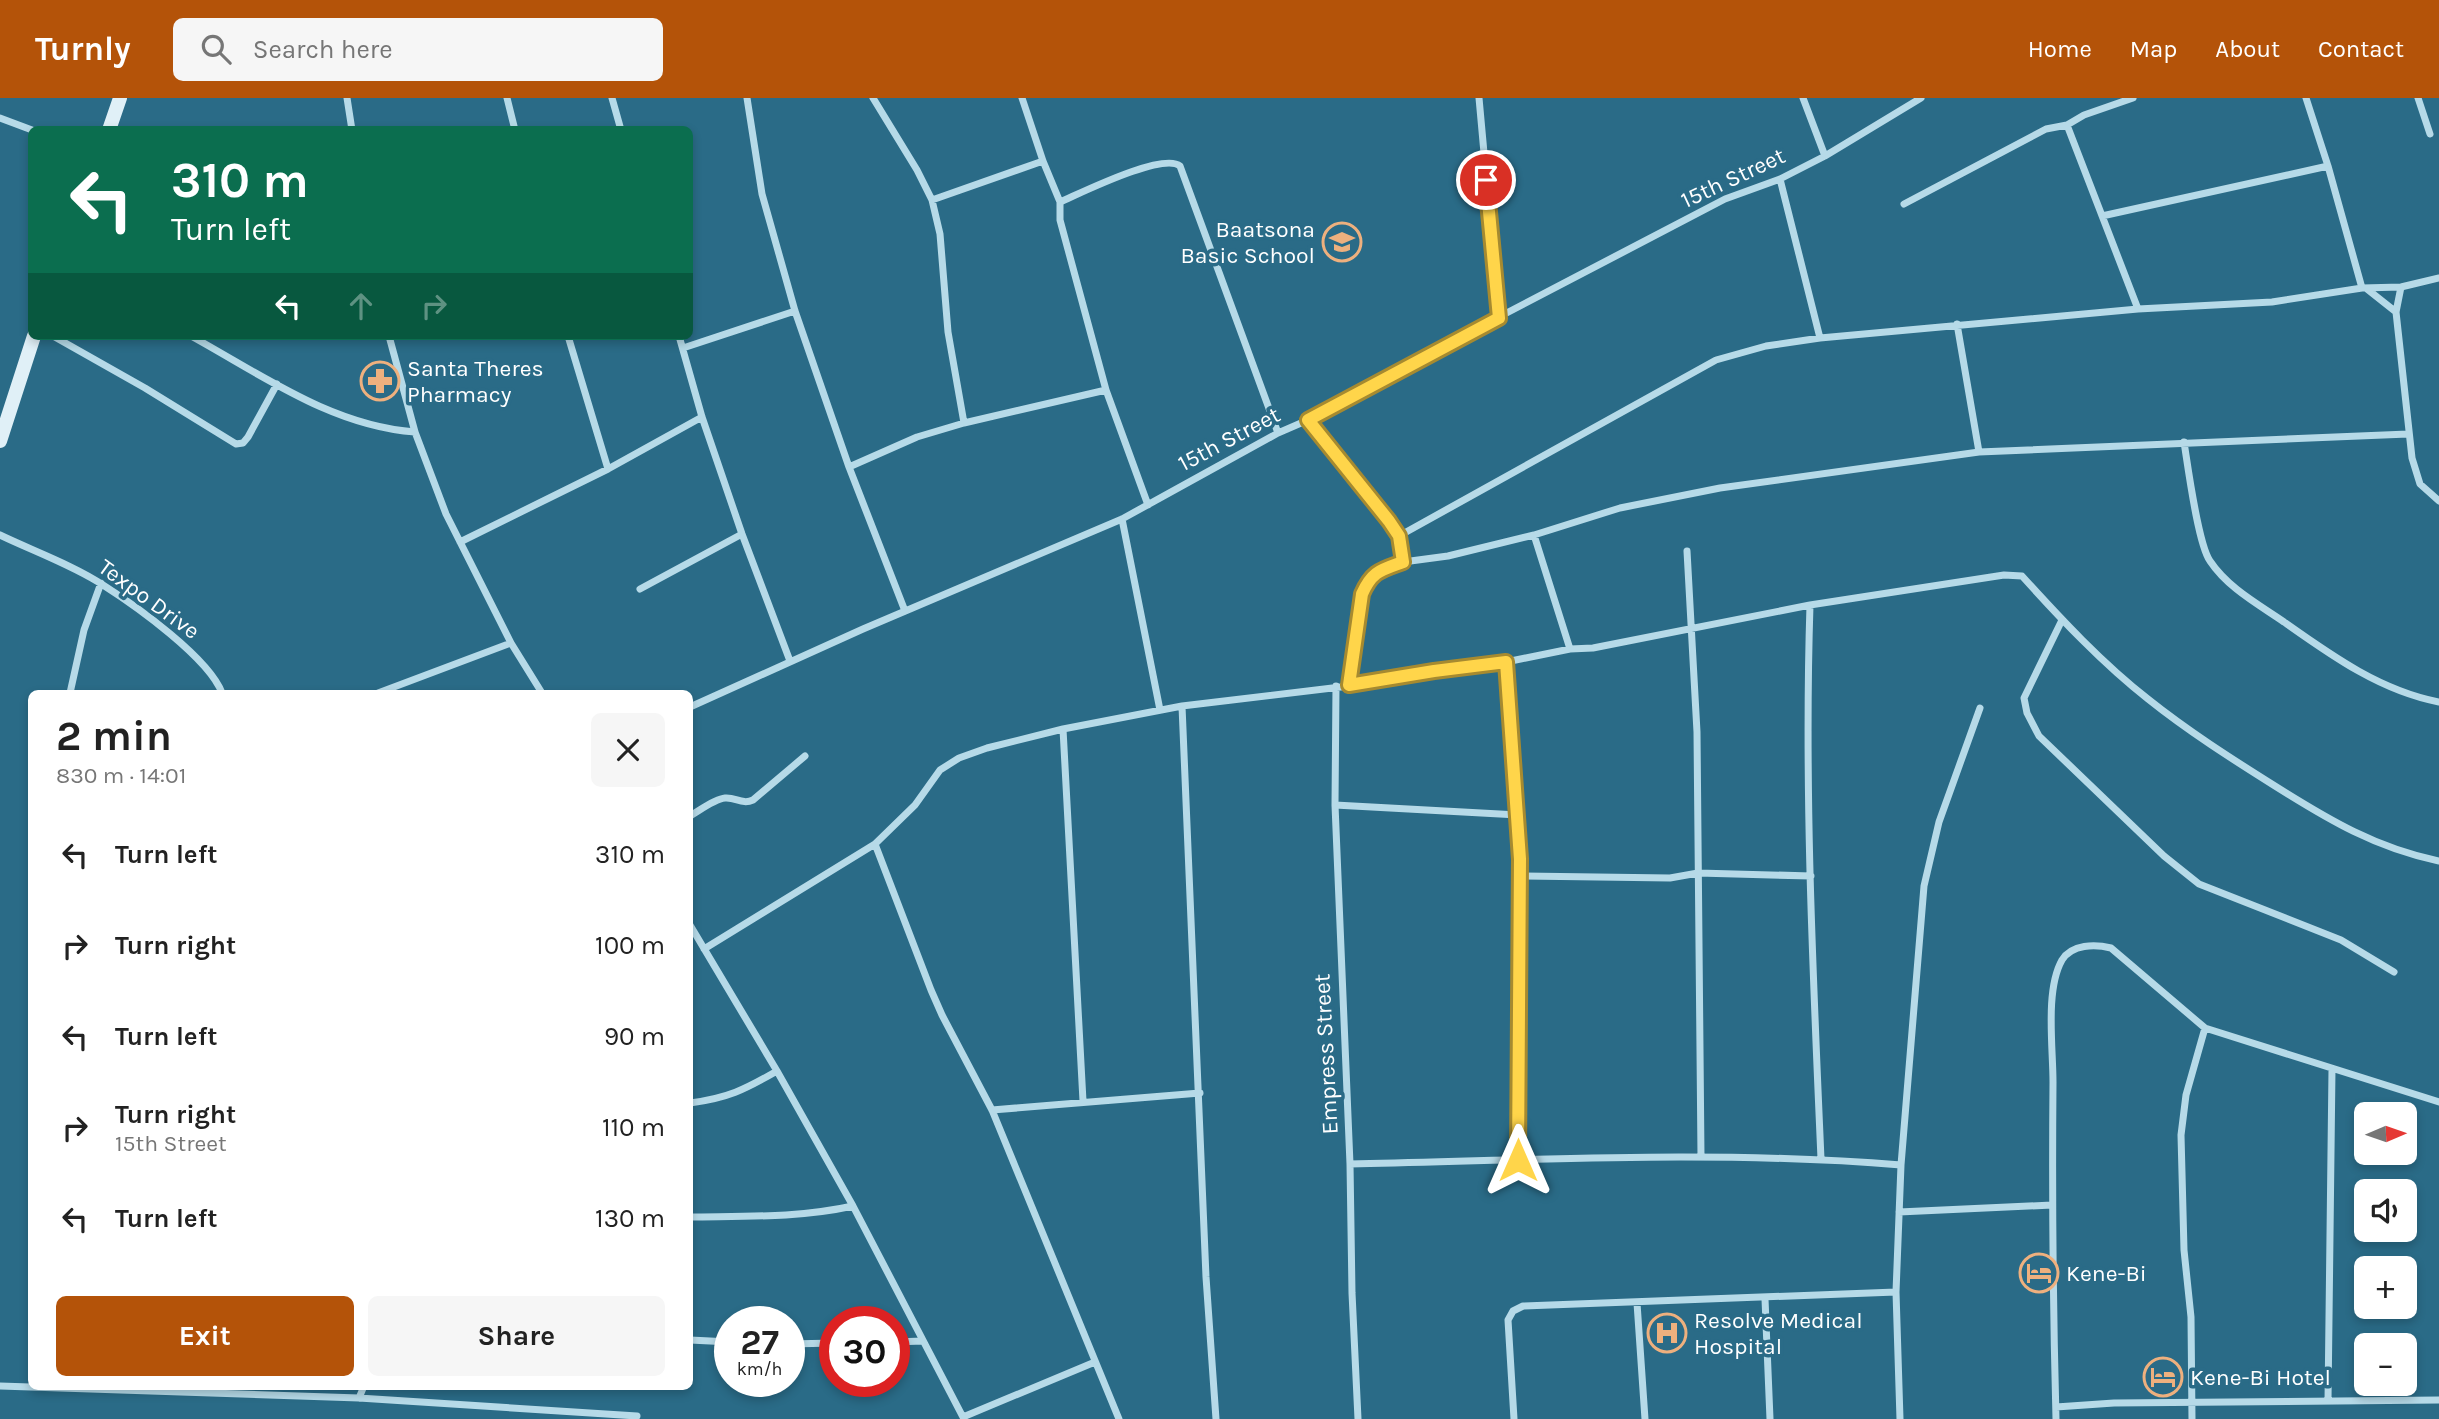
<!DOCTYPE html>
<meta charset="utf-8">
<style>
:root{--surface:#fff;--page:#f6f6f6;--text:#222;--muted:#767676;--accent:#b45309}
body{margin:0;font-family:Karla,sans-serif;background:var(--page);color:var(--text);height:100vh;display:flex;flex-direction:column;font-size:26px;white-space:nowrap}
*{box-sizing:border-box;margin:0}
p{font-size:23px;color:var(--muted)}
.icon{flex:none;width:38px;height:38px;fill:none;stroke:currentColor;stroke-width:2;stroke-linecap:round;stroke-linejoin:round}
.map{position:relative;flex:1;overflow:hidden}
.side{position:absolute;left:28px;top:592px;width:665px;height:700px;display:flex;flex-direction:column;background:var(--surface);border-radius:10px;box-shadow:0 4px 10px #0003}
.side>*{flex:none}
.guide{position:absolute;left:28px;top:28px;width:665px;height:214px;border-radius:10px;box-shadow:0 4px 10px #0003;background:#0b6e4f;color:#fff;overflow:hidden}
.needle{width:46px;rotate:88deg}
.fabs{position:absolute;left:2354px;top:1004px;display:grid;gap:14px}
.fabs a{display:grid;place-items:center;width:63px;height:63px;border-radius:10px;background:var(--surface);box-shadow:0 4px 10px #0003;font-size:35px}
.speed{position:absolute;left:714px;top:1208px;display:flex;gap:14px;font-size:35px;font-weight:700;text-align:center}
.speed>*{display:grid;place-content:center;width:91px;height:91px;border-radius:50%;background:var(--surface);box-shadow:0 4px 10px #0003;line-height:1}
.speed small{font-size:18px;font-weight:400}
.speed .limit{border:10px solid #d22;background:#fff;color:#111}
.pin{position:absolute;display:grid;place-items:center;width:60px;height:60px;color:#fff;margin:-30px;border:4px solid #fff;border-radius:50%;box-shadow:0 2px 7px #0007}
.me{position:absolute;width:77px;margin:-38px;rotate:0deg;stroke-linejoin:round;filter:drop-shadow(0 0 5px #0008)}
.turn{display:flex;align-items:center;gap:24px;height:147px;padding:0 28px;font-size:32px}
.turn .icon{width:91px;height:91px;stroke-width:2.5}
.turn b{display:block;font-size:49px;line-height:60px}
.lanes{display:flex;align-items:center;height:66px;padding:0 28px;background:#0003;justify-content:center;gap:35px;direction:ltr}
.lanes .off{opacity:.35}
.round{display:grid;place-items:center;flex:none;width:74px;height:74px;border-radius:10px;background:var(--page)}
.head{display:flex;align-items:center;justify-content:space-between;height:119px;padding:0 28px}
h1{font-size:42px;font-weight:700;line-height:52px}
.button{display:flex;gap:14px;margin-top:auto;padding:14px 28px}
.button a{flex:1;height:80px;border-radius:10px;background:var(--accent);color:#fff;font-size:28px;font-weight:700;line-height:80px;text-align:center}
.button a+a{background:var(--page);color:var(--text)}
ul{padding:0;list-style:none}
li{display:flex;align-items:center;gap:21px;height:91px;padding:0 28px}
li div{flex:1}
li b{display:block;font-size:26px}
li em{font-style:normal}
header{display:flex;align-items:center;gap:42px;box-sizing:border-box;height:98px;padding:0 35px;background:var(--accent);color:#fff}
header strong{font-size:33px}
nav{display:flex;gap:38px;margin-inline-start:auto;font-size:24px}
.search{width:490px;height:63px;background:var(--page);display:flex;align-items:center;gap:18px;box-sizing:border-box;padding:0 24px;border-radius:10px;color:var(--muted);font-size:26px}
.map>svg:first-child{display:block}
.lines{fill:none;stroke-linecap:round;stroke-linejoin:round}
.minor{stroke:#b6dae8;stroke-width:7}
.secondary{stroke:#e0f0f7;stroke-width:14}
.route-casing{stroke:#a68a30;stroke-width:18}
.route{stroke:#ffd54a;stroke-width:12}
.labels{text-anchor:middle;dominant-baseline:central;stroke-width:7;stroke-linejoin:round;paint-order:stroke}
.street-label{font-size:23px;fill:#fff;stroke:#2a6b87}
.poi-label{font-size:23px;fill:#fff;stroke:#2a6b87;text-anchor:start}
</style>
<header>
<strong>Turnly</strong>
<div class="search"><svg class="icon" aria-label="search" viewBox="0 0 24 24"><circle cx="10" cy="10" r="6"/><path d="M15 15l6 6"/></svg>Search here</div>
<nav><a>Home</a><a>Map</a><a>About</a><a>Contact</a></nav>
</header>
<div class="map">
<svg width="2439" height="1321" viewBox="0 0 2439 1321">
<rect width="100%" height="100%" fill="#2a6b87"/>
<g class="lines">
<path class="minor" d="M347 0 352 32
M507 0 515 32
M612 0 621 32
M747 0 762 96 795 213 849 369 905 513
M873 0 917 72 932 102 940 136 948 234 964 325
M1022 0 1043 63 1060 104V122L1106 292 1148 407
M1479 0 1499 220
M1803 0 1825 58
M2133 0 2084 17 2067 27 2138 211
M2306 0 2328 68 2362 190
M2418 0 2430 36
M0 20 32 32
M1780 81 1820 240
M932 102 1043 63
M1060 104C1081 95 1163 54 1180 68L1278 335
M1904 106 2046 31 2067 27
M2102 118 2328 68
M2401 189 2396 214 2412 360 2420 386 2439 403
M2367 191 2396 214
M1957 226 1979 354
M53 238 145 290 236 346 243 345 248 339 277 286
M191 238C262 277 332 328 415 334
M389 238 415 334 446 416 511 545 542 595
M568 238 608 371
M679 238 702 319 742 436 790 563
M683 250 795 213
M1308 322 1389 423 1399 438 1403 464
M2184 344C2188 369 2198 446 2210 463 2228 490 2258 506 2284 524 2332 558 2381 593 2439 604
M849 369 917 339 964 325 1106 292
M1122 421 1160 612
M0 437C31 452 75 468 103 487 136 508 209 560 222 595
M1534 437 1570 551
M1399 438 1716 262 1766 248 1820 240 2138 211 2272 204 2362 190 2401 189 2439 180
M460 444 608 371 702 319
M1687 453 1697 634 1701 1058
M640 491 742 436
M1810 507C1804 691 1813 876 1821 1061
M2062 522 2024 600 2027 615 2039 638 2164 758 2199 786 2341 842 2394 874
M1506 564 1520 761 1518 1062
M1336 588 1335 707 1350 1066 1352 1195 1358 1321
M1349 588 1361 496 1367 484 1376 474 1403 464 1448 458 1534 437 1620 410 1720 390 1979 354 2408 336
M70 595 84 532 101 485
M378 595 511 545
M1182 608 1206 1179 1216 1321
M690 609 863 531 1122 421 1278 335 1308 322 1426 257 1725 101 1780 81 1825 58 1921 0
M1063 631 1083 1003
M1335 707 1518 717
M690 718C699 713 714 701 725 700 736 699 742 707 753 702L805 658
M875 746 931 892 942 917 992 1012 1119 1321
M1520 778 1670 780 1698 775 1811 778
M690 827 777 973 853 1108 964 1321
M704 851 875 746 915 707 940 672 959 660 987 650 1063 631 1182 608 1349 588 1434 573 1506 564 1570 551 1593 550 1810 507 2004 477 2022 478C2061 521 2102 565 2148 601 2188 633 2232 661 2275 688 2329 722 2376 750 2439 763
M690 1005C728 1000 744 992 777 973
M992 1012 1200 995
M1350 1066C1534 1062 1718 1052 1901 1067
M1899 1114 2052 1107
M690 1119C744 1118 799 1120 853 1108
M1765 1201 1770 1321
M1637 1205 1645 1321
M690 1242 730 1244
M894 1244 923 1243
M789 1246 835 1245
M0 1288 359 1300 637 1318
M359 1300 364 1288
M2328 1303 2332 971
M2056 1309 2114 1305 2439 1302
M963 1319 1095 1264
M1514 1321 1508 1222 1513 1213 1523 1208 1896 1194
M1900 1321 1896 1194 1901 1067 1924 788 1939 724 1980 610
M2056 1321C2053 1209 2052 1096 2053 984 2053 949 2045 892 2062 862 2072 846 2095 846 2111 850L2205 930 2439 1004
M2192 1321 2191 1219 2184 1152 2181 1037 2186 997 2205 930"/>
<path class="secondary" d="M109 32 120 0
M0 343 34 238"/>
</g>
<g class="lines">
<defs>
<path id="route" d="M1486 82 1499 220 1308 322 1389 423 1399 438 1403 464C1381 472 1372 473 1362 496L1349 587 1434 573 1506 564 1520 761 1518 1062"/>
</defs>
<use href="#route" class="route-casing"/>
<use href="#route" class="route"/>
</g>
<defs>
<symbol id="school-ring" viewBox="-11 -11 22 22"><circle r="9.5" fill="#2a6b87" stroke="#eeb07e" stroke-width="1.5"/><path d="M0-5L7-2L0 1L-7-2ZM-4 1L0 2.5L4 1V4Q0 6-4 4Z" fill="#eeb07e"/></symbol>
<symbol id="pharmacy-ring" viewBox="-11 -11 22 22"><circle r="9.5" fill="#2a6b87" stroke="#eeb07e" stroke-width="1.5"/><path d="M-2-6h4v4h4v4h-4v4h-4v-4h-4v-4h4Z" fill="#eeb07e"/></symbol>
<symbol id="hotel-ring" viewBox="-11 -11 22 22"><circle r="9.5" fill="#2a6b87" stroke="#eeb07e" stroke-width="1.5"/><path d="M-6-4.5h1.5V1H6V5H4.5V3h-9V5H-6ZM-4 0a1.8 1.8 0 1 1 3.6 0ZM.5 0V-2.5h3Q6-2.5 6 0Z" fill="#eeb07e"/></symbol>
<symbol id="hospital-ring" viewBox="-11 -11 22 22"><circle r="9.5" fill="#2a6b87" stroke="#eeb07e" stroke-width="1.5"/><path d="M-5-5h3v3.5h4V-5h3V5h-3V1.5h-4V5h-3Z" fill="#eeb07e"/></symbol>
</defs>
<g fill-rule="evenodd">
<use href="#school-ring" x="1320" y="122" width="44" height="44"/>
<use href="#pharmacy-ring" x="358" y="261" width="44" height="44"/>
<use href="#hotel-ring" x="2017" y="1153" width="44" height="44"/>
<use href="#hospital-ring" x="1645" y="1213" width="44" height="44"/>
<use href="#hotel-ring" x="2141" y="1257" width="44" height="44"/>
</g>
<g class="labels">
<g class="street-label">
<text transform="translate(1733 80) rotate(-25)">15th Street</text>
<text transform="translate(1229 341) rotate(-28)">15th Street</text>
<text transform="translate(149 501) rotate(36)">Texpo Drive</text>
<text transform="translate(1326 956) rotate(-93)">Empress Street</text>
</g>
<g class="poi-label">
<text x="1315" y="131" text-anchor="end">Baatsona<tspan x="1315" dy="26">Basic School</tspan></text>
<text x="407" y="270">Santa Theres<tspan x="407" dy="26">Pharmacy</tspan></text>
<text x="2066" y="1175">Kene-Bi</text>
<text x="1694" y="1222">Resolve Medical<tspan x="1694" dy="26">Hospital</tspan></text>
<text x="2190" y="1279">Kene-Bi Hotel</text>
</g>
</g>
</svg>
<div class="fabs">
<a><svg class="needle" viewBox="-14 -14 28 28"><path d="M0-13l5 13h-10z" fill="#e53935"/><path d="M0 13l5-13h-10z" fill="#767676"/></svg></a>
<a><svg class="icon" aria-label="sound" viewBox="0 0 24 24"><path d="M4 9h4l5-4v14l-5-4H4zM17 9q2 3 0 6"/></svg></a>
<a>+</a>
<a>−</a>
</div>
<div class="speed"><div>27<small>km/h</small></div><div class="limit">30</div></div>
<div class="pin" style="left:1486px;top:82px;background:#d93025"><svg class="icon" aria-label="arrive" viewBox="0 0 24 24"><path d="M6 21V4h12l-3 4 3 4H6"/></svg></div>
<svg class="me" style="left:1518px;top:1062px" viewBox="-20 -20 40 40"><path d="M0-17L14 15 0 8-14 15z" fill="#ffd54a" stroke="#fff" stroke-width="4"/></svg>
<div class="guide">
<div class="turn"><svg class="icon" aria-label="left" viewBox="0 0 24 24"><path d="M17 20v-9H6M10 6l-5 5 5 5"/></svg><div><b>310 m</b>Turn left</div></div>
<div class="lanes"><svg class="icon" aria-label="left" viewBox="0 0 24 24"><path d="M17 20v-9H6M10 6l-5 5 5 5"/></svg><svg class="icon off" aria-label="ahead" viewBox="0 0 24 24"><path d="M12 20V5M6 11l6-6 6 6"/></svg><svg class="icon off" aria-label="right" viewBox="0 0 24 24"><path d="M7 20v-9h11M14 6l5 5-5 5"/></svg></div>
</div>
<section class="side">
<div class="head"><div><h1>2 min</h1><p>830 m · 14:01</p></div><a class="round"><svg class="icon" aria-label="close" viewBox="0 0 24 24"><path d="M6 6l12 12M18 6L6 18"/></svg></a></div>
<ul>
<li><svg class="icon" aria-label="left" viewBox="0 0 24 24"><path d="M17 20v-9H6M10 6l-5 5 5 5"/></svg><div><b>Turn left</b></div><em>310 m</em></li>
<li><svg class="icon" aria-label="right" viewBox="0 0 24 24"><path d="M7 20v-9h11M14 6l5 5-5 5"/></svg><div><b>Turn right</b></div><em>100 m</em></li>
<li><svg class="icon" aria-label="left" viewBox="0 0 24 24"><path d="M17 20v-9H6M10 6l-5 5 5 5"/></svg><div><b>Turn left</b></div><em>90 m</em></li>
<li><svg class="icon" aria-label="right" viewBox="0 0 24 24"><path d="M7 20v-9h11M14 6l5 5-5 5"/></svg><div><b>Turn right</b><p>15th Street</p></div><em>110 m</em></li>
<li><svg class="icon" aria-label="left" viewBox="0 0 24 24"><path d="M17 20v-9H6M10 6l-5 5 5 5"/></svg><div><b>Turn left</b></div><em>130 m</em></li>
</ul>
<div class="button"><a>Exit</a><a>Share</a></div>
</section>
</div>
